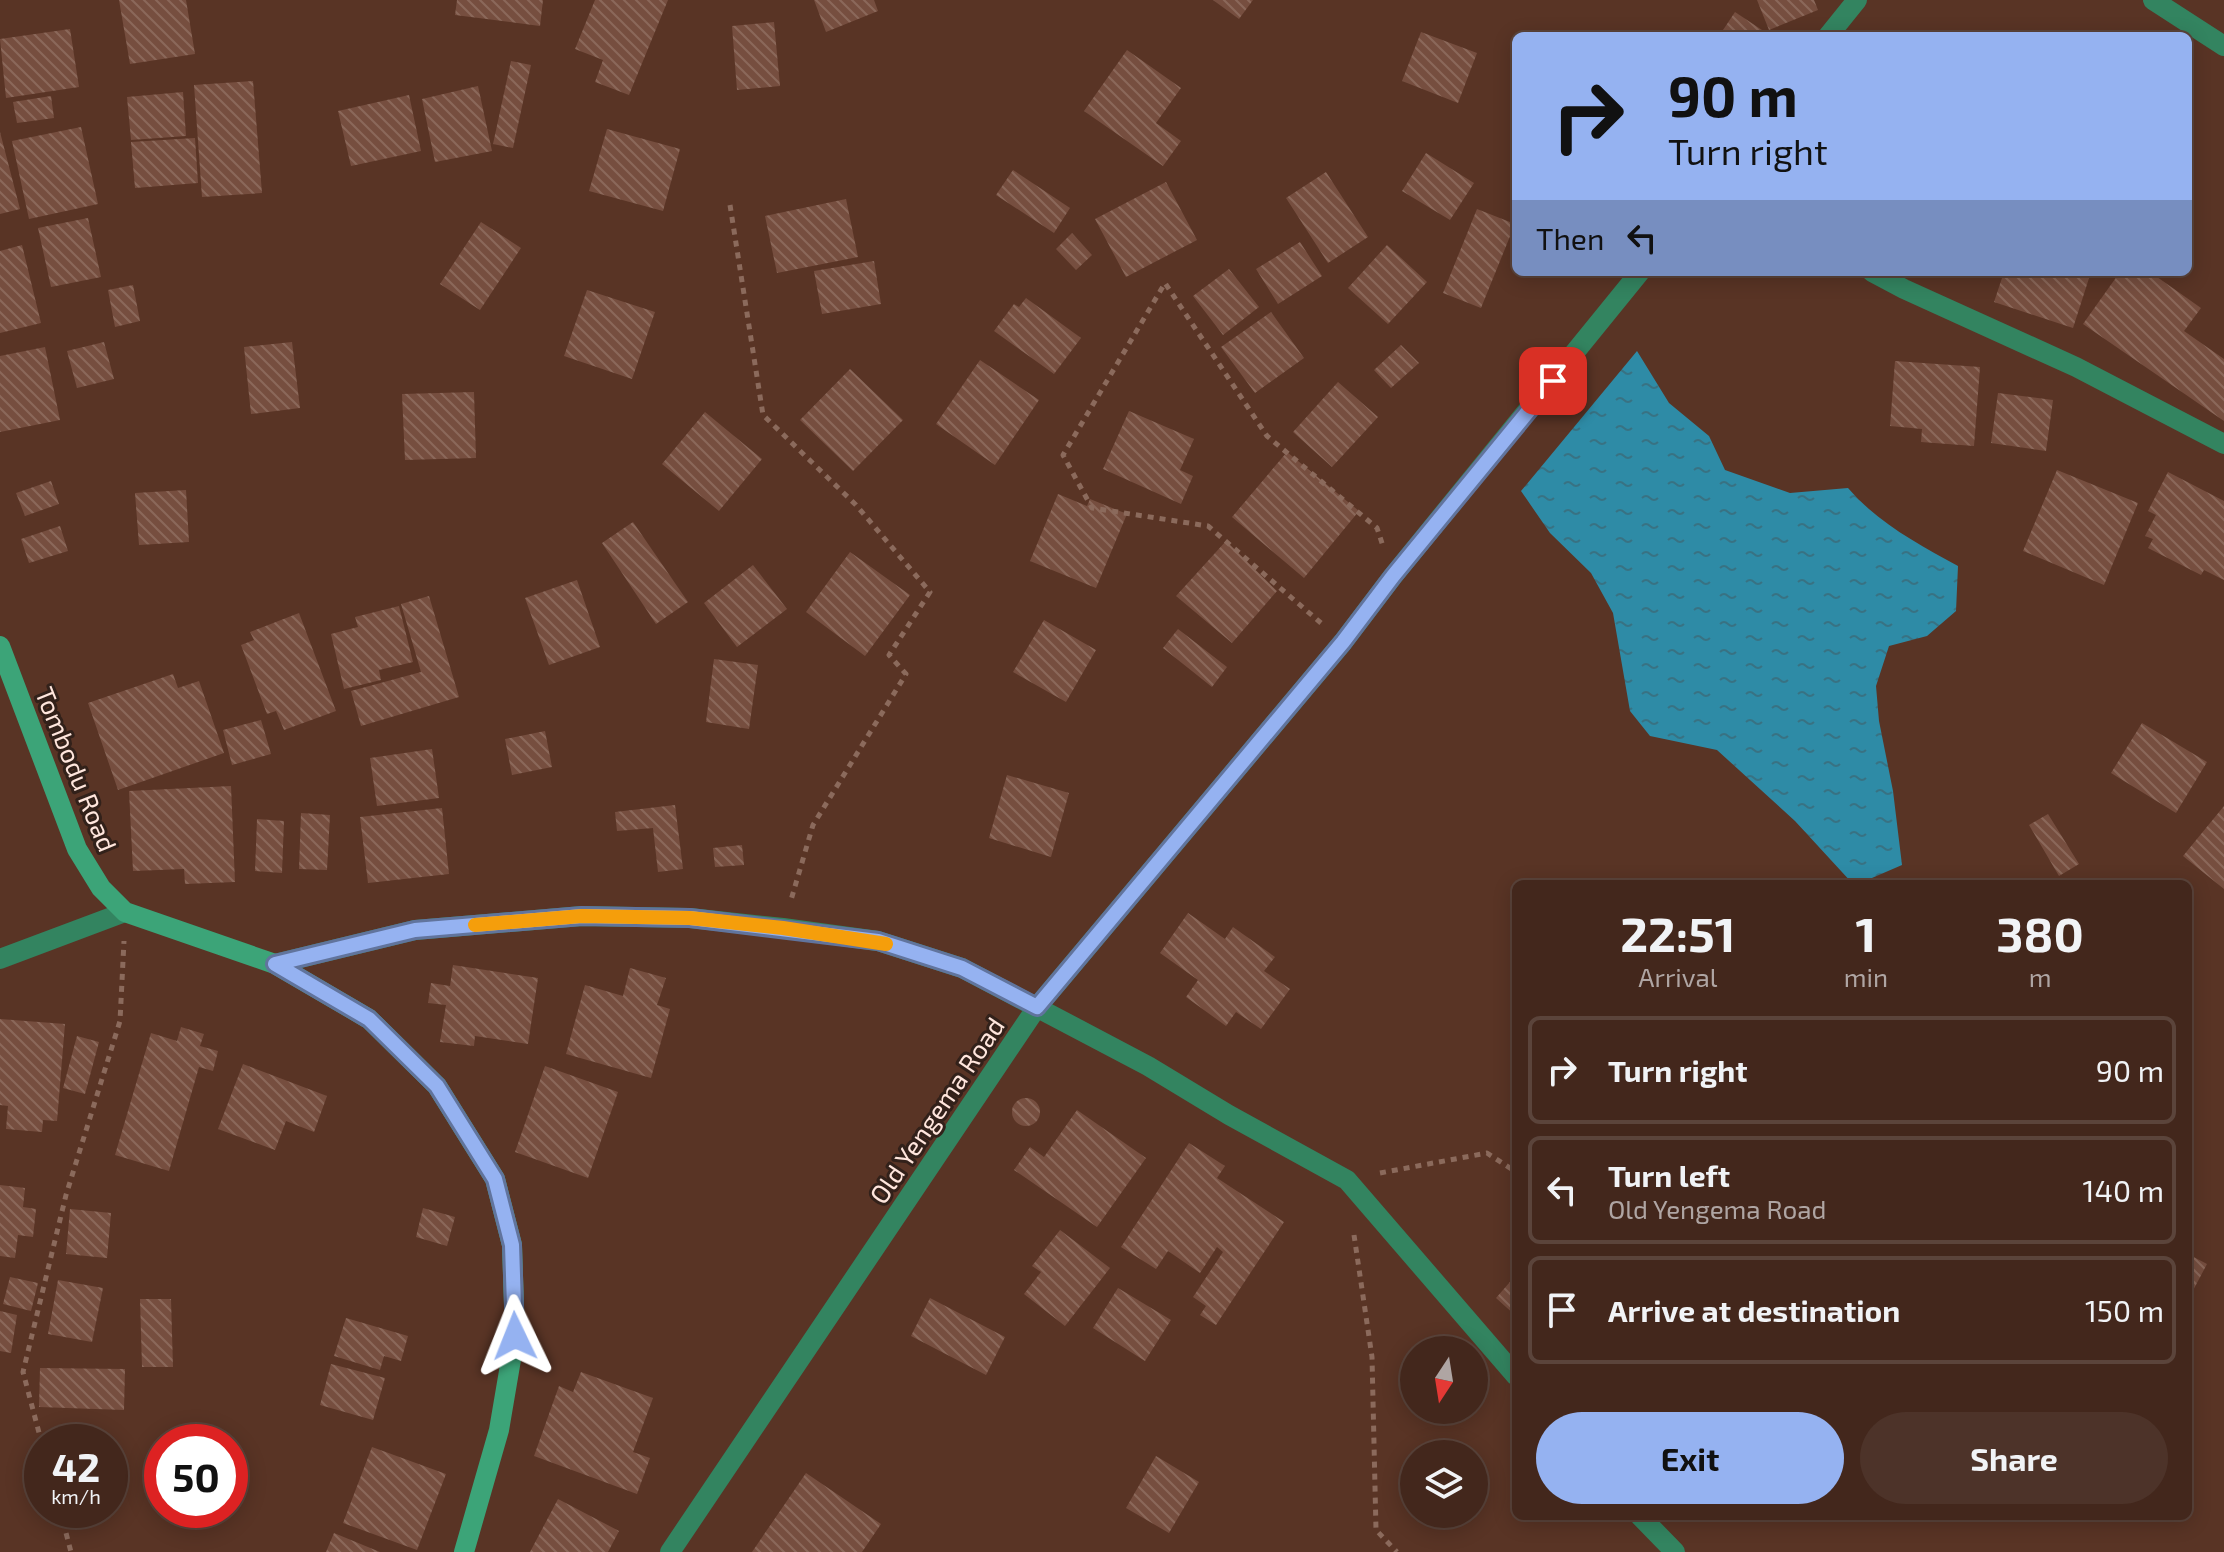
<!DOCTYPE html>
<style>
:root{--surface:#43271c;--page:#4d3329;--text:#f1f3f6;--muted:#afa5a3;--line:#5b443b;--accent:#95b2f1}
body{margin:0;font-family:"Exo 2",sans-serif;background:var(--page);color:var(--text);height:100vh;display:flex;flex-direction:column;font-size:30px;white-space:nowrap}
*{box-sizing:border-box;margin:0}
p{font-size:26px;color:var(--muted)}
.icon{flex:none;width:44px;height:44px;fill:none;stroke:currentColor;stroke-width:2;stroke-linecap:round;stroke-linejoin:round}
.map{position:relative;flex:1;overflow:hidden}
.panel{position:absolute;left:1512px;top:880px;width:680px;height:640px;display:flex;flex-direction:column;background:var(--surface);border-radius:12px;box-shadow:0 4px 20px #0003,0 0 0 2px var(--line)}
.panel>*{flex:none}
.top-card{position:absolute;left:1512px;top:32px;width:680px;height:244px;border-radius:12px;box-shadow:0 4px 20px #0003,0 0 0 2px var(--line);background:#95b2f1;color:#111;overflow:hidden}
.needle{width:52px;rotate:192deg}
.fabs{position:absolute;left:1400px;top:1336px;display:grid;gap:16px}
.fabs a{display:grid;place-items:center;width:88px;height:88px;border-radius:50%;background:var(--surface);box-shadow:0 4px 20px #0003,0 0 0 2px var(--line);font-size:40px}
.speed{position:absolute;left:24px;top:1424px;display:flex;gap:16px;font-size:40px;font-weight:700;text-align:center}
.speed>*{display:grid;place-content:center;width:104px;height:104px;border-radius:50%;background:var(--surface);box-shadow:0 4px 20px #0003,0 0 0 2px var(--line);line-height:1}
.speed small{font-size:20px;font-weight:400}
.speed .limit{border:12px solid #d22;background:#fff;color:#111}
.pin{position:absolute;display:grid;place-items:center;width:68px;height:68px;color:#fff;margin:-34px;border-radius:16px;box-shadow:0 4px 12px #0006}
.me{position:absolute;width:88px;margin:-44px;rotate:358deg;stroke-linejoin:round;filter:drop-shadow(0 0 6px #0008)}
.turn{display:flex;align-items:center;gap:28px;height:168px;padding:0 24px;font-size:36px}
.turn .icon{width:104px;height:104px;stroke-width:2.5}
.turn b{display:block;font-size:56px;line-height:68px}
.then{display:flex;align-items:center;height:76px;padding:0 24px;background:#0003;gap:16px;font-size:30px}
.eta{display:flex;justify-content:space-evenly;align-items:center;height:136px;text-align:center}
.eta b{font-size:48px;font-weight:700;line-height:56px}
.action{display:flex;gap:16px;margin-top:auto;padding:16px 24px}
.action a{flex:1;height:92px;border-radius:48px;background:var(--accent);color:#111;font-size:32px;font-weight:700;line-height:92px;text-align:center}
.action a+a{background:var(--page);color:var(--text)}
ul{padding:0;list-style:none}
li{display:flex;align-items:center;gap:24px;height:108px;margin:0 16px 12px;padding:0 8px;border:4px solid var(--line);border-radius:12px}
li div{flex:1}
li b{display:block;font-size:30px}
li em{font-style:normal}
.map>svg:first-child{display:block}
.water{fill:url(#water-ripples)}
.building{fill:url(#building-back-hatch)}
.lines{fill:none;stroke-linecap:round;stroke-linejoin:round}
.path{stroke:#8b6a5c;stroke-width:5;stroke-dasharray:6 6;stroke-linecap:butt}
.street{stroke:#338460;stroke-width:20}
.secondary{stroke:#3ca478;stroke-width:20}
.route-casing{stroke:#61749d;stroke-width:20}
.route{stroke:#95b2f1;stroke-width:14}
.slow{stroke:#f59e0b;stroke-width:14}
.labels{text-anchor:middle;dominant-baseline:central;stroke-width:6;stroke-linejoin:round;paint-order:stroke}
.street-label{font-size:26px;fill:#ffe6dd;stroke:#32211a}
</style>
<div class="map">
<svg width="2224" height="1552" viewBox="0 0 2224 1552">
<defs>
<pattern id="water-ripples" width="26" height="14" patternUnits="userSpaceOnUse" patternTransform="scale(2)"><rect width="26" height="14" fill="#2e8ba6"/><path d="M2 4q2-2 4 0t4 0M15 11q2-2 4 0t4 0" fill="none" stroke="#387283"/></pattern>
<pattern id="building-back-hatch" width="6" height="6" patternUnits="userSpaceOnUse" patternTransform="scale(2)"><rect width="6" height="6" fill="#764e3f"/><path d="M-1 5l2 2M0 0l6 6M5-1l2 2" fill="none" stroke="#8b685a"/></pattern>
</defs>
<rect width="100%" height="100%" fill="#593425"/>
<path class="water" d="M1637 351 1669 403 1709 436 1725 470 1790 493 1848 488C1878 523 1918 544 1958 566L1956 611 1927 636 1889 646 1876 686 1879 721 1893 791 1902 865 1858 884H1853L1795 821 1717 750 1650 736 1630 711 1613 613 1591 573 1550 533 1521 491Z"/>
<path class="building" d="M119 0H186L195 54 130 64Z
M457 0H543L540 26 455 15Z
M595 0H668L629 95 595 82 603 60 575 49Z
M814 0H874L878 11 826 32Z
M1213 0H1253L1239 19Z
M1757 0H1814L1818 10 1769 30Z
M1735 12 1771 36H1719Z
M774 22 780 86 737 90 732 26Z
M70 29 79 87 6 98 0 39Z
M1421 32 1477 53 1458 103 1402 81Z
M1127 50 1181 88 1156 123 1181 141 1163 166 1084 111Z
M511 61 531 65 513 148 493 144Z
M253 81 262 193 202 197 194 85Z
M478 86 492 151 435 162 422 99Z
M183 92 186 136 131 140 127 97Z
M409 95 421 151 351 166 338 111Z
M51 96 54 118 17 123 13 102Z
M81 127 98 204 29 219 12 141Z
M607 129 680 149 663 211 589 191Z
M0 132 20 209 0 214Z
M195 138 198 183 135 188 131 142Z
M1426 153 1474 183 1450 220 1402 191Z
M1013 170 1070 208 1054 233 996 195Z
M1326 172 1368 237 1328 263 1286 198Z
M1166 182 1197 240 1126 277 1095 219Z
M846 199 858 257 777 273 765 216Z
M1477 209 1515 224 1481 308 1443 293Z
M88 218 101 277 51 287 38 228Z
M481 222 521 248 480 310 440 284Z
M1072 233 1092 255 1076 270 1056 249Z
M1300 242 1322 276 1278 304 1256 269Z
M22 245 41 323 0 333V251Z
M1387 245 1427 282 1388 324 1348 288Z
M874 261 881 304 822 314 814 271Z
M1229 269 1259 307 1223 335 1193 296Z
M2004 272H2091L2073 328 1994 302Z
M2120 272H2150L2201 308 2184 331 2224 359V421L2083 324Z
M133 285 140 321 115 327 108 290Z
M587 290 655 312 632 379 564 356Z
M1026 298 1081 338 1054 374 994 331 1014 304 1019 307Z
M1271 312 1304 358 1255 393 1221 347Z
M104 342 114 379 77 388 67 351Z
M292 342 300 408 251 414 244 347Z
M1401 345 1419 363 1391 388 1374 370Z
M45 347 60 420 0 432V356Z
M980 360 1039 400 995 465 936 424Z
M1895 361 1980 367 1974 446 1921 442 1922 429 1890 426Z
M850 369 903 420 853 471 800 420Z
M1338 382 1378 417 1332 467 1293 432Z
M474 392 476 458 405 460 402 394Z
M1998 393 2053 400 2046 451 1991 443Z
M1129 411 1194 439 1180 470 1193 476 1181 504 1103 469Z
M705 412 762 459 719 511 662 464Z
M1287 452 1359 511 1304 578 1232 517Z
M2057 470 2138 503 2104 585 2023 551Z
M2168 472 2224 501V580L2204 570 2201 575 2148 548 2153 539 2145 536 2156 515 2148 511Z
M51 481 59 504 25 516 16 493Z
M186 490 189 542 139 545 135 493Z
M1058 494 1087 506 1090 499 1127 514 1096 588 1030 561Z
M633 522 688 602 656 624 602 543Z
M60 526 68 551 29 563 21 539Z
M1226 541 1277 591 1232 643 1176 596Z
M850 552 910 595 865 656 806 612Z
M753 565 787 609 737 647 704 603Z
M577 580 600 647 549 665 525 598Z
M429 596 459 697 361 726 351 691 421 672 401 604Z
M399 606 413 662 379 670 381 680 344 689 331 634 358 627 355 617Z
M299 613 336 711 284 730 276 711 267 714 241 645 254 640 250 632Z
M1044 620 1096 650 1066 702 1013 672Z
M1178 629 1227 667 1212 687 1163 648Z
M714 659 758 665 749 729 706 722Z
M173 674 178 688 199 681 224 753 118 790 88 703Z
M261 720 271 754 232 765 223 730Z
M2142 723 2207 762 2176 813 2111 773Z
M545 731 552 767 512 775 505 739Z
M432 749 439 798 377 806 370 758Z
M1007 775 1069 793 1051 857 989 838Z
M231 786 235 882 185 884 184 869 133 871 129 791Z
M675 805 683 869 658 872 653 828 617 831 615 812Z
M2224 806V889L2183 856Z
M442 808 449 874 368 883 360 817Z
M301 813 330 815 327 870 299 869Z
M2048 814 2079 864 2059 876 2029 825Z
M257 819 284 821 282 873 255 871Z
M742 845 744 865 715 867 713 848Z
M1188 913 1225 939 1233 927 1275 957 1264 971 1290 989 1261 1029 1236 1012 1226 1026 1186 997 1198 980 1160 953Z
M453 965 538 978 528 1044 475 1036 474 1046 440 1042 446 1005 428 1003 431 983 450 986Z
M630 968 666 978 657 1005 670 1009 651 1078 566 1054 585 985 623 996Z
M0 1019 65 1024 57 1121 43 1120 42 1132 6 1129 8 1106 0 1105Z
M181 1027 204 1034 200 1046 218 1051 213 1071 199 1067 169 1171 115 1155 151 1033 177 1041Z
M77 1036 99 1042 85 1094 63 1088Z
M243 1064 327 1096 314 1132 286 1121 275 1150 218 1129Z
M545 1066 618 1092 588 1178 515 1152Z
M1012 1112a14 14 0 1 1 28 0a14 14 0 1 1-28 0Z
M1077 1110 1146 1158 1097 1227 1014 1170 1030 1147 1044 1157Z
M1189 1143 1225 1166 1217 1178 1284 1222 1216 1325 1200 1315 1206 1306 1193 1297 1223 1252 1217 1247 1200 1273 1168 1251 1156 1269 1121 1247Z
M0 1185 25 1188 23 1207 36 1209 33 1237 18 1235 15 1258 0 1256Z
M423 1208 455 1217 447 1246 416 1237Z
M70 1209 111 1213 107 1258 66 1254Z
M1060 1230 1110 1268 1065 1326 1024 1294 1041 1272 1032 1266Z
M2188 1254 2207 1264 2188 1300Z
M1516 1275V1316L1496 1298Z
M10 1277 38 1283 31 1311 3 1304Z
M58 1280 103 1288 92 1342 48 1334Z
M1118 1288 1171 1320 1145 1361 1093 1328Z
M930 1298 1005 1337 986 1375 911 1336Z
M140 1299H171L173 1367H142Z
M0 1311 17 1315 11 1353 0 1351Z
M346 1318 408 1336 401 1361 384 1356 380 1370 334 1356Z
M331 1364 385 1378 373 1420 320 1405Z
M40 1368 125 1369 124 1410 39 1407Z
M581 1372 653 1398 633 1452 650 1458 637 1494 534 1456 559 1386 573 1392Z
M372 1447 446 1474 417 1550 343 1523Z
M1156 1456 1199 1482 1169 1533 1126 1508Z
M806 1473 881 1524 862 1552H752Z
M558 1499 619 1531 608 1552H530Z
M334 1533 380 1552H326Z"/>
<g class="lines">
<path class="path" d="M730 205 763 415 856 505 930 592 889 655 906 674 813 825 791 900
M1321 623 1208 526 1092 508 1063 455 1165 283 1267 436 1377 528 1383 546
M1380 1173 1487 1153 1516 1172
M1354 1235 1372 1357 1376 1530 1397 1552
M42 1444 23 1372 66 1195 120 1021 124 941
M60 1510 71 1552"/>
<path class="street" d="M2153 0 2224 46
M1828 36 1857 0
M1872 272 1904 289 2076 367 2224 444
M0 959 125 912
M275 964 415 930 582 916 690 918 783 928 878 941 962 968 1148 1066 1229 1115 1347 1180 1516 1376
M1640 1516 1675 1552
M670 1552 1037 1007 1343 642 1393 576 1640 272"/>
<path class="secondary" d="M0 646 77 849 101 888 125 912 275 964 369 1019 437 1086 495 1179 512 1245 515 1336 499 1430 464 1552"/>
</g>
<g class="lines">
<defs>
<path id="route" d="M515 1336 512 1245 495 1179 437 1086 369 1019 275 964 415 930 582 916 690 918 878 941 962 968 1037 1007 1343 642 1393 576 1553 381"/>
</defs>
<use href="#route" class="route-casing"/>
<use href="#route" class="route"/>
<path class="slow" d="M475 925 582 916 690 918 783 928 886 944"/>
</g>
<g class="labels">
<g class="street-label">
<text transform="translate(77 769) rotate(68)">Tombodu Road</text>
<text transform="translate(936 1110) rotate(-56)">Old Yengema Road</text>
</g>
</g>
</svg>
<div class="fabs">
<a><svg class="needle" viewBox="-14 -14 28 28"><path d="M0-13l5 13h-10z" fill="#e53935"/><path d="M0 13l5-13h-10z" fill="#afa5a3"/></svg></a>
<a><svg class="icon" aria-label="layers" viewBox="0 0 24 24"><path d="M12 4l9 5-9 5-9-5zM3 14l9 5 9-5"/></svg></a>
</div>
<div class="speed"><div>42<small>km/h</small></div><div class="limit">50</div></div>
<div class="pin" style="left:1553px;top:381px;background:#d93025"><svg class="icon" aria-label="arrive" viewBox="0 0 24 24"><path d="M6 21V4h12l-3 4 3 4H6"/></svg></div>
<svg class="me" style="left:515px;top:1336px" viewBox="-20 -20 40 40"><path d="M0-17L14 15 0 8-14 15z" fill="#95b2f1" stroke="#fff" stroke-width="4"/></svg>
<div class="top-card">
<div class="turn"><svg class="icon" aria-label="right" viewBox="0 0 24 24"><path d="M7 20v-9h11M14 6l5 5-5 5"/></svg><div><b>90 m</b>Turn right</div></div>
<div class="then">Then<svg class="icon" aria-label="left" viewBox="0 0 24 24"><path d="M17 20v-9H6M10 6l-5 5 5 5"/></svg></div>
</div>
<section class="panel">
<div class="eta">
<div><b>22:51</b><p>Arrival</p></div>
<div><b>1</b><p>min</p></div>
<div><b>380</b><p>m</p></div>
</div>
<ul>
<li><svg class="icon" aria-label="right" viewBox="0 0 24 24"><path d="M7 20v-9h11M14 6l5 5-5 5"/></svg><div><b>Turn right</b></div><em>90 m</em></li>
<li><svg class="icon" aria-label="left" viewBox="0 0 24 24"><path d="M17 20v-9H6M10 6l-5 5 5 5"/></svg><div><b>Turn left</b><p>Old Yengema Road</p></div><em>140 m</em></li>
<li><svg class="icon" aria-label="arrive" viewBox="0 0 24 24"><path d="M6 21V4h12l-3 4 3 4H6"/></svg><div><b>Arrive at destination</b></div><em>150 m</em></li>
</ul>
<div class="action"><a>Exit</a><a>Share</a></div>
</section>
</div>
